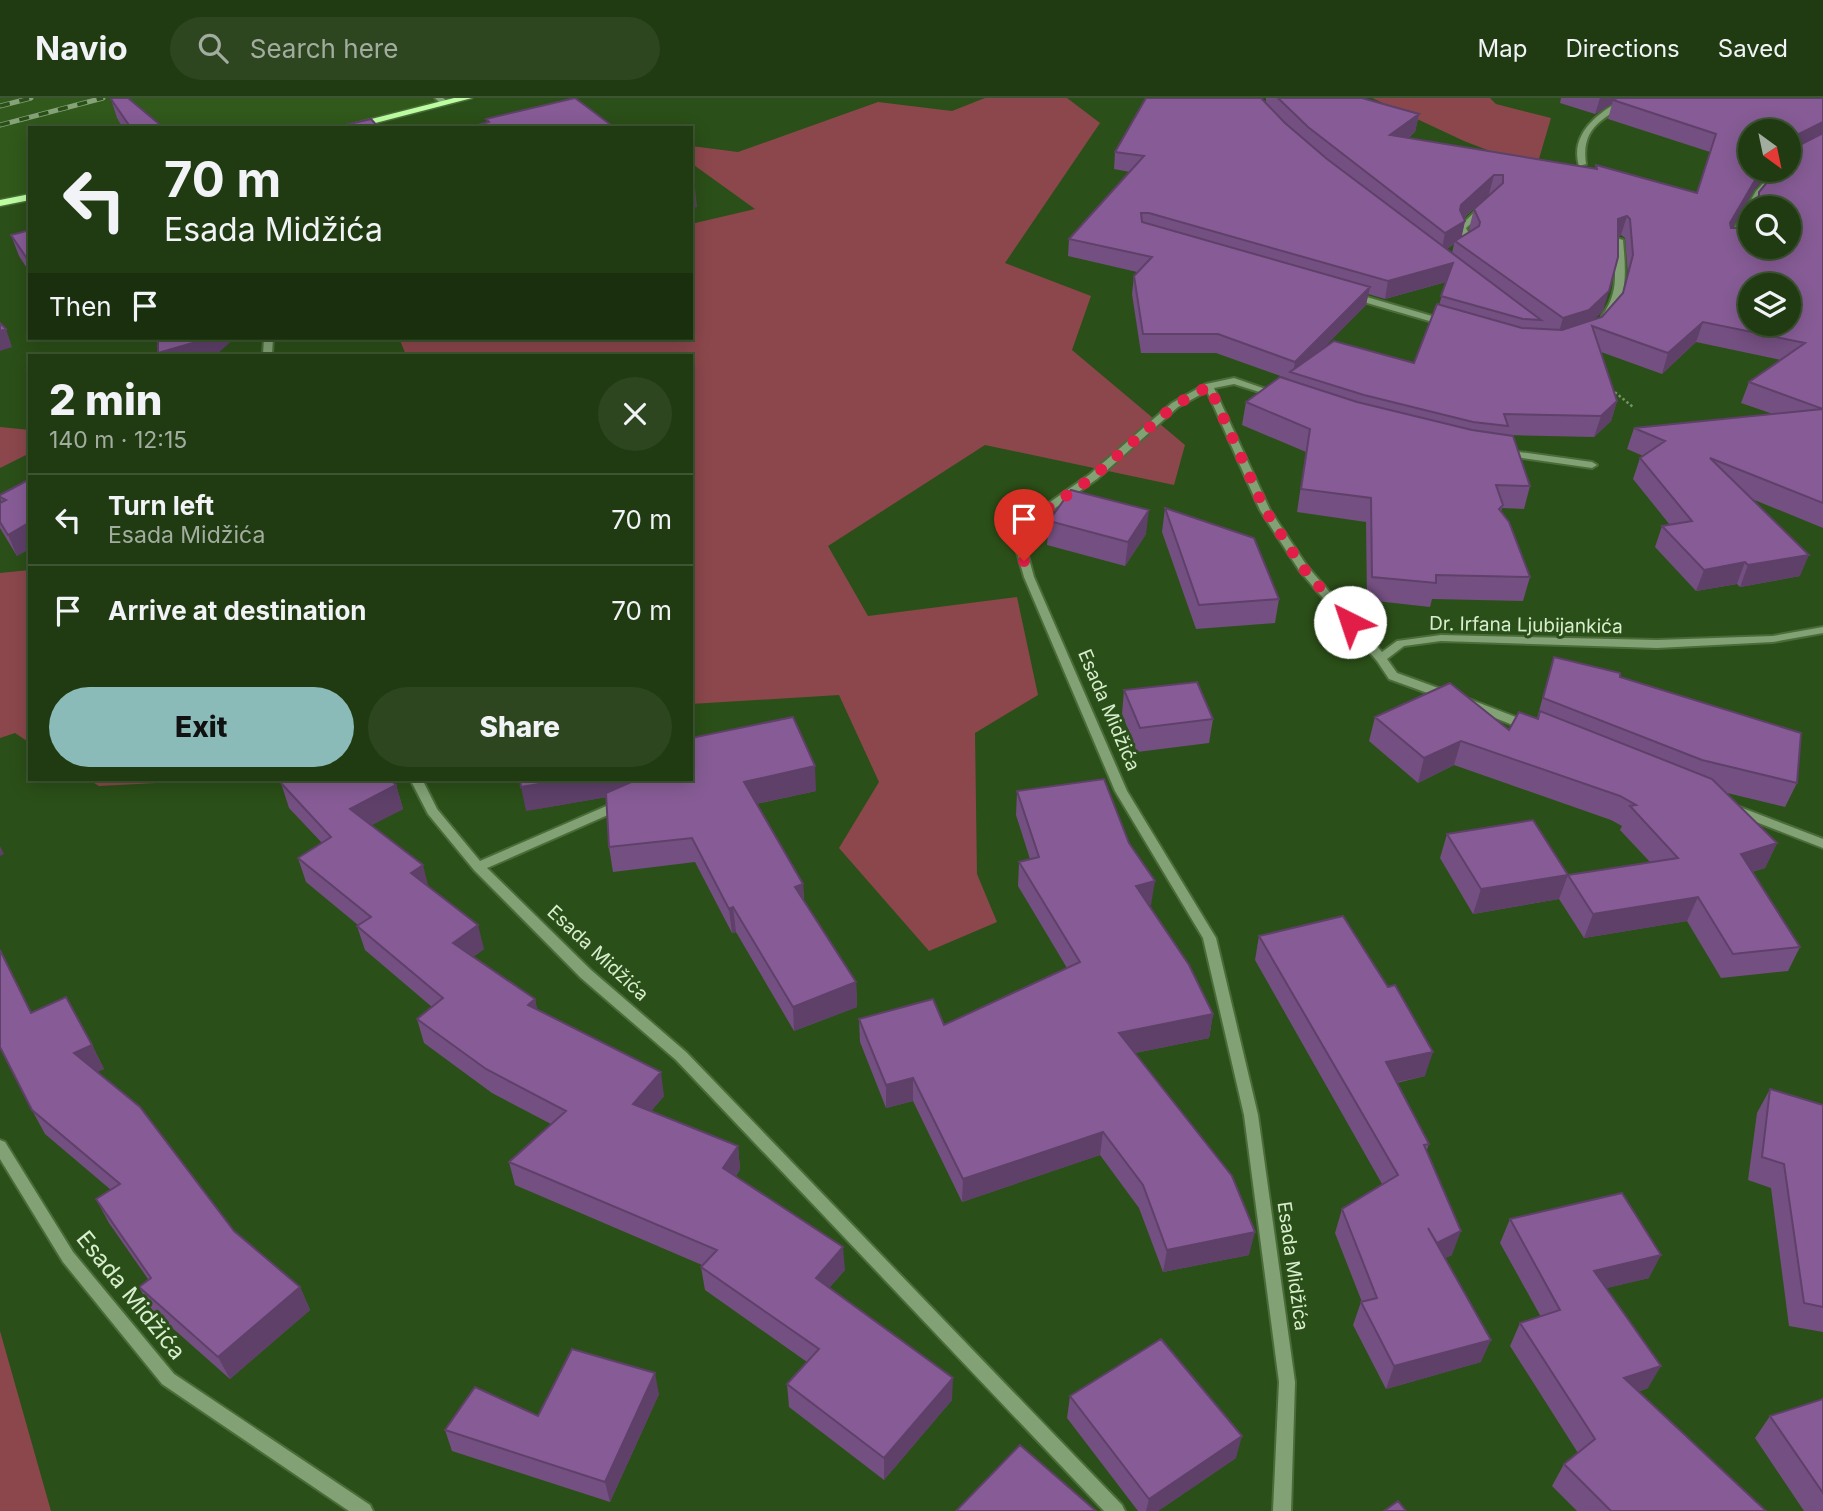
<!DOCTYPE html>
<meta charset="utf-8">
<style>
:root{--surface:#203b12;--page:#2d4620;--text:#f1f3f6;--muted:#a2ad9f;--line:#3d5532;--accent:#8bbbb9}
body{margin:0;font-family:Inter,sans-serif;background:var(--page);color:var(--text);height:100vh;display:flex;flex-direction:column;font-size:26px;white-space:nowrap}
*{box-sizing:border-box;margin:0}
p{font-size:23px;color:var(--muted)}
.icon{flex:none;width:38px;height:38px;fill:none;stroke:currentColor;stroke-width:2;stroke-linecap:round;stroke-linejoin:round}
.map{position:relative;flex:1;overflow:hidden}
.sheet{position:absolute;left:28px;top:256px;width:665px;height:427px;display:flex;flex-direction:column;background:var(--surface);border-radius:0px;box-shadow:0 4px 18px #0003,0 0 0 2px var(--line)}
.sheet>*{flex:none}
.banner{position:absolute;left:28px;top:28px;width:665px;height:214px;border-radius:0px;box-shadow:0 4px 18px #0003,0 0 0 2px var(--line);background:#203b12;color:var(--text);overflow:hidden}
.needle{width:46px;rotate:147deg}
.tools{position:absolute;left:1738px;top:21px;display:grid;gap:14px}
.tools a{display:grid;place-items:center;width:63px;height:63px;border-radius:50%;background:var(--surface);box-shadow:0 4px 18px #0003,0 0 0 2px var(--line);font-size:35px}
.pin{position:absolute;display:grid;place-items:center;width:60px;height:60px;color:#fff;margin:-72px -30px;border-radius:50% 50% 50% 0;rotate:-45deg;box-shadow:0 0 7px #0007}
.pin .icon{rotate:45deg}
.me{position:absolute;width:77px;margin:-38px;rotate:319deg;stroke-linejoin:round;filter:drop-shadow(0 0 5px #0008)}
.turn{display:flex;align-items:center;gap:24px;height:147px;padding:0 21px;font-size:32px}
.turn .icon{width:91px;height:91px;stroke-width:2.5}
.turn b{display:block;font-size:49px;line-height:60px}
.then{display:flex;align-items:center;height:66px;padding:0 21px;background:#0003;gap:14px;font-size:26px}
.round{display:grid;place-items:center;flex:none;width:74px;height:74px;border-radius:37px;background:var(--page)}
.summary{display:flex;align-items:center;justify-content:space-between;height:119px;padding:0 21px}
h1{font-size:42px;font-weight:800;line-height:52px}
.primary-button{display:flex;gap:14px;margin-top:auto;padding:14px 21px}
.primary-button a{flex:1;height:80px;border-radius:42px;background:var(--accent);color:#111;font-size:28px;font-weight:800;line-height:80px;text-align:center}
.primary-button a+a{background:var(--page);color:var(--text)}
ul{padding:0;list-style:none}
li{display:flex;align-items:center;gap:21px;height:91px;padding:0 21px;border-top:2px solid var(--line)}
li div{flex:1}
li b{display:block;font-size:26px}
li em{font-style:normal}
header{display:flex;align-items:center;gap:42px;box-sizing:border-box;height:98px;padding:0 35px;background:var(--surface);border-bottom:2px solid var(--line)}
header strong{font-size:33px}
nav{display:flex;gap:38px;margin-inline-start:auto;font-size:24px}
.search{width:490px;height:63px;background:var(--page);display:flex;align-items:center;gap:18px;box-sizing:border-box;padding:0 24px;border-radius:38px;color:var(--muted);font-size:26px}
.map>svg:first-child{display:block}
.built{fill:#30591b}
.green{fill:#8b474c}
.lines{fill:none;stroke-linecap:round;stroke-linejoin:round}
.minor-casing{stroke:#4a6c39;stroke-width:4}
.major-casing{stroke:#4a6c39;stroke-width:3}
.path{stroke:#759366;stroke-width:2.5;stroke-dasharray:2.5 2.5;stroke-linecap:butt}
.minor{fill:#82a175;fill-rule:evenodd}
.major{fill:#bcfda1;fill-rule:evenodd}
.rail-casing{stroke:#85a278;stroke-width:5}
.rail{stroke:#2b4f18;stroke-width:3.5;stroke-dasharray:10;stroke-linecap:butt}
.wall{fill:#744f81;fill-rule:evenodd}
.shaded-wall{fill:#5e4069}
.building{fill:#875c96;stroke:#5e4069;stroke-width:2;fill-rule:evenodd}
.route{stroke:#e11d48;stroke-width:12;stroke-dasharray:0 21.6}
.labels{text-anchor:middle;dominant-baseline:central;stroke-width:6;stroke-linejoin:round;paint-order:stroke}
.street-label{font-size:19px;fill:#d8eecf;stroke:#2b4f18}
.near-street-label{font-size:23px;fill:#d8eecf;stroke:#2b4f18}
</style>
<header>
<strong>Navio</strong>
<div class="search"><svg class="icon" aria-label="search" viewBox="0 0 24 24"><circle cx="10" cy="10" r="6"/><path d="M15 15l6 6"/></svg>Search here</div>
<nav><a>Map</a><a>Directions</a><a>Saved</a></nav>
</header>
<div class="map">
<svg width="1823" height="1413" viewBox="0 0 1823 1413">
<rect width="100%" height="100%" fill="#2b4f18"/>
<path class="built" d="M0 0H457L327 30H30V98L0 105Z"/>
<path class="green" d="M985 0H1067L1100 25 1005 165 1091 198 1072 252 1185 347 1174 387 985 347 828 448 868 518 1017 499 1038 597 975 635 977 776 997 824 929 853 839 750 879 684 839 597 691 606V257H406L399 240H691V126L755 111 691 65V48L738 54 878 4 952 13Z
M1372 0H1490L1496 6 1551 20 1536 71 1464 43Z
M0 329 30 332V355L0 370Z
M30 472V645L15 635 0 640V475Z
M88 681H214V682L99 688Z
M0 1233 51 1413H0Z"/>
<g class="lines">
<defs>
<path id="minor" d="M435 0H443L449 5 442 7Z
M1626 0H1636C1609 19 1580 25 1586 66L1579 68C1569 35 1600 13 1626 0Z
M1775 72H1783L1763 94 1754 110H1750V118L1735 144H1729L1728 142 1756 93Z
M1481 108 1488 110 1466 130 1473 144 1466 149H1460V145L1464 143 1458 130Z
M1616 140 1623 142C1625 166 1630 206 1606 221L1602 218C1623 188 1611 170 1616 140Z
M1353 195 1449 223 1450 225 1443 227 1350 200V196Z
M264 240H273L272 257H263Z
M1234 280 1283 297 1278 300 1234 286 1214 290 1270 412 1307 468 1382 554 1397 543 1441 537 1657 542 1773 538 1823 529V535L1773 544 1657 550 1441 543 1404 548 1387 561 1397 575 1452 595 1454 598 1452 601H1444L1389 581 1377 563 1299 472 1260 412 1207 293 1178 309 1097 381 1038 422 1025 447 1034 479 1127 693 1216 840 1258 1017 1295 1284 1291 1413H1273L1279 1284 1244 1017 1203 840 1115 693 1024 479 1015 447 1030 418 1089 377 1172 305 1206 286Z
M1505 352 1592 364 1597 367 1592 370 1502 357V353Z
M1469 601 1531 625 1533 628 1531 631H1523L1465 608 1463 605Z
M410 681H422L437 711 480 763 618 703H626L628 706 626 709 487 770 591 872 686 954 1122 1407 1125 1413H1104L676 962 581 880 474 772 428 716Z
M1732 706 1823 741V750L1728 713 1726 710Z
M0 1042 5 1044 73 1154 174 1276 370 1407 373 1413H349L162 1286 63 1164 0 1061Z"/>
<path id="major" d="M454 0H472L356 30H336Z
M30 96V102L0 108V102Z"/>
</defs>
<use href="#minor" class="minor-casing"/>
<use href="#major" class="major-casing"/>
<path class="path" d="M1611 291 1633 309"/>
<use href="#minor" class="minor"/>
<use href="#major" class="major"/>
<defs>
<path id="rail" d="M0 8 31 0
M0 27 103 0"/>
</defs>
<use href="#rail" class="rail-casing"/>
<use href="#rail" class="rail"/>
</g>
<path class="wall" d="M1144 0H1261L1266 4V0H1362L1419 16 1415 34 1408 40 1595 71 1596 67 1697 95 1710 54 1608 21 1612 6 1595 16 1560 5 1561 0H1823V430L1752 401 1800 478 1740 489 1737 486 1696 493 1655 449 1662 428 1670 427 1633 381 1640 360 1643 358 1627 351 1634 330 1773 316 1741 305 1749 284 1781 262 1696 244 1662 276 1601 254 1617 303 1611 323 1594 339 1506 337 1530 388 1524 411 1502 410 1501 414 1530 479 1523 503 1432 501 1430 509 1367 502 1366 424 1297 414 1306 354 1242 327 1246 304 1289 281 1216 255H1141L1132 196 1134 178 1137 174 1068 158 1069 141 1130 74 1114 71 1115 54 1146 0ZM1788 33V72L1759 94 1754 107 1742 130H1732ZM1489 96H1491L1474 111 1469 131 1470 133 1461 139 1465 123 1464 120ZM1621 137 1625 140 1628 177 1623 196 1602 219 1594 221 1603 213 1618 139ZM1454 146 1452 155 1447 151ZM1446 184 1439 207 1414 265 1325 248 1366 207 1368 196 1385 201Z
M111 1 164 30H123L117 20Z
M30 132V175L19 158 11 137Z
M30 381 17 458 0 430V405H1L0 397Z
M1165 410 1279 501 1275 525 1196 531 1162 434Z
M1049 423 1146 436 1125 468 1047 447Z
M1554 559 1620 579 1797 685 1785 709 1727 695 1777 745 1765 770 1752 774 1800 849 1788 873 1721 880 1687 823 1584 840 1559 801 1473 816 1440 760 1447 736 1568 777 1650 764 1620 732 1622 728 1611 722 1454 667 1418 685 1369 643 1375 619 1509 632 1537 620Z
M1124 592 1213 621 1209 645 1137 654 1122 616Z
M691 681 816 693 756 706 803 786 804 803 856 884 857 909 794 933 736 834 732 835 695 764 613 774 609 749 606 699 526 713Z
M281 685 396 687 403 711 371 727 428 788 484 851 473 859 535 901 537 911 664 998 651 1013 738 1048 740 1071 736 1078 845 1172 829 1190 952 1302 884 1382 789 1309 787 1286 807 1264 705 1192 701 1169 702 1167 515 1087 509 1064 551 1026 492 995 424 945 417 921 432 909 365 852 357 828 358 827 306 784 298 760 322 745 289 710Z
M1017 693 1151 807H1149L1213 916 1209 940 1135 955 1249 1157 1163 1174 1139 1110 1100 1057 962 1104 913 1003 886 1010 860 944 859 921 944 927 1067 870 1018 788 1019 764 1030 761 1016 717Z
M1259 838 1425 978 1397 985 1429 1046 1426 1054 1452 1157 1445 1160 1481 1264 1386 1291 1353 1227 1361 1204H1362L1335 1135 1342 1111 1382 1086 1255 862Z
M32 915 92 947 104 971 97 974 234 1133 300 1189 310 1212 230 1281 152 1212 139 1189 148 1181 109 1125 96 1101 111 1092 45 1036 32 1012Z
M1770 991 1823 1007V1234L1789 1228 1771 1090 1748 1082 1757 1015Z
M1510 1121 1649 1180 1606 1190 1648 1290 1638 1294 1766 1413H1577L1552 1388 1564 1366 1578 1355 1510 1248 1520 1225 1541 1219 1500 1145Z
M659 1296 610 1404 452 1353 445 1332 538 1318Z
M1070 1298 1236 1360 1158 1413H1138L1067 1320Z
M1823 1301V1413H1804L1755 1340 1770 1318Z"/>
<path class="shaded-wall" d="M1600 0H1621L1613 2 1612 6 1595 16Z
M1419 16 1415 34 1387 55 1390 37Z
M1823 24V36L1791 55 1793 39Z
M1761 72H1772L1754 92 1724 145 1730 125Z
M1494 77 1489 96 1457 126 1465 123 1461 142 1455 143 1454 146 1441 155 1445 135 1461 107Z
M695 89 697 109 691 111V90Z
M1627 118 1621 137 1613 140 1618 121Z
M1453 165 1449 183 1385 201 1388 183Z
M1370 189 1366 207 1298 276 1293 275 1295 264Z
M1609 193 1603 213 1583 232 1557 240 1563 220Z
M1703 224 1696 244 1662 276 1668 255Z
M6 231 12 249 0 253V233Z
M210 240H235L216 257H159L158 255Z
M1617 303 1611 323 1594 339 1601 318Z
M1149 412 1146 436 1125 468 1128 444Z
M30 424V451L17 458 8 437Z
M1809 457 1800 478 1740 489 1748 467Z
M1745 464 1737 486 1696 493 1704 472Z
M1461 643 1454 667 1418 685 1424 660Z
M815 668 816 693 746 708 744 684Z
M568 681H664L608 699 526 713 521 689Z
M396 687 403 711 357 735 350 711Z
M1777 745 1765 770 1730 780 1741 756Z
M0 748 4 756 0 758Z
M423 767 429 791 411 775Z
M1568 777 1559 801 1473 816 1481 791Z
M1155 783 1151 807 1133 812 1136 788Z
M803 786 804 811 795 789Z
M1698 799 1687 823 1584 840 1593 816Z
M733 809 736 834 732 835 729 811Z
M478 827 484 851 459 869 453 845Z
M856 884 857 909 794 933 793 909Z
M535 901 540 925 528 907Z
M1213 916 1209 940 1116 959 1119 935Z
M92 947 104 971 86 979 74 955Z
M1433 954 1425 978 1379 988 1386 964Z
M661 974 664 998 637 1030 633 1006Z
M913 980V1003L886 1010V987Z
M1103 1034 1100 1057 962 1104 963 1081Z
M738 1048 740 1071 726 1093 723 1070Z
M1461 1133 1452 1157 1429 1168 1437 1145Z
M1255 1134 1249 1157 1163 1174 1167 1152Z
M843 1149 845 1172 817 1203 816 1180Z
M1661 1157 1649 1180 1583 1196 1594 1173Z
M300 1189 310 1212 230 1281 218 1259Z
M1491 1242 1481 1264 1386 1291 1394 1268Z
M1661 1268 1648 1290 1612 1303 1624 1280Z
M655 1275 659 1296 610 1404 605 1384Z
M953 1280 952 1302 884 1382V1360Z
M1242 1338 1236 1360 1158 1413H1146L1149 1401Z"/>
<path class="building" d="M112 0H128L164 30H131L111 1Z
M575 0 615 30H466L489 24 486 21Z
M1146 0H1261L1285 25 1327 61 1541 222 1523 221 1441 198 1453 165 1388 183 1149 115H1141L1142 124 1370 189 1295 264 1218 236H1143L1134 178 1152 159 1069 141 1144 58 1115 54Z
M1278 0H1362L1419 16 1390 37 1597 71 1596 67 1697 95 1716 36 1613 2 1617 0H1823V24L1793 39 1792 48 1796 49 1823 35V311L1749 284 1805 245 1703 224 1668 255 1592 228 1617 303 1601 318 1504 316 1508 328 1473 324 1364 297 1290 274 1334 243 1414 265 1437 206 1522 230 1562 232 1602 219 1623 195 1633 157 1630 121 1627 118 1618 121V159L1609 193 1589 212 1563 220 1455 143 1479 128 1480 124 1474 111 1503 85V77H1494L1461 107 1460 112 1465 123 1445 135 1308 29ZM1750 33H1788V52L1791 51V55L1788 59V72H1777L1759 94V99L1753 110H1788V149H1750V115L1742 130H1731L1730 125 1761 72H1750ZM1750 187H1788V226H1750Z
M371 21 379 30H332Z
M30 132V165L11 137Z
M0 225 6 231 0 233Z
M158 240H210L158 255Z
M1280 279 1357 304 1472 332 1513 338 1530 388 1496 387 1503 407 1499 411 1509 424 1530 479 1436 477V485L1372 479 1371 400 1301 391 1310 331 1246 304Z
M1823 311V405L1710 360 1809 457 1748 467 1745 464 1704 472 1662 428 1692 423 1640 360 1665 343 1634 330Z
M30 381V424L8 437 0 424V405L6 402 0 399V397Z
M1071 392 1149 412 1128 444 1049 423Z
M1165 410 1254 440 1279 501 1199 507Z
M1554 559 1620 575V579L1801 635 1797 685 1702 662 1543 600Z
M1197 584 1213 621 1140 630 1124 592Z
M1450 585 1509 632 1519 614 1538 621 1540 613 1712 681 1777 745 1741 756 1800 849 1733 856 1698 799 1593 816 1568 777 1678 760 1630 708 1636 707 1620 698 1461 643 1424 660 1375 619Z
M793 619 815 668 744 684 803 786 795 789 856 884 793 909 733 809 729 811 692 740 609 749 606 695 638 681H691V640Z
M286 681H390L396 687 350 711 423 767 411 775 478 827 453 845 535 901 528 907 661 974 633 1006 738 1048 723 1070 843 1149 816 1180 953 1280 884 1360 787 1286 819 1251 701 1169 717 1152 509 1064 566 1013 486 971 417 921 443 900 357 828 371 819 298 760 331 739 281 685Z
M520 681H568L521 689Z
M1104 681 1129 745 1155 783 1136 788 1189 867 1213 916 1119 935 1232 1078 1255 1134 1167 1152 1143 1087 1103 1034 963 1081 913 980 886 987 859 921 933 901 944 927 1080 864 1019 764 1039 759 1017 693Z
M1533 722 1568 777 1481 791 1447 736Z
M1343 818 1388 889 1395 887 1433 954 1386 964 1429 1046 1424 1047 1461 1133 1437 1145 1428 1130 1491 1242 1394 1268 1361 1204 1377 1200 1342 1111 1398 1077 1259 838Z
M0 852 31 915 66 899 92 947 74 955 140 1009 234 1133 300 1189 218 1259 139 1189 151 1180 96 1101 120 1086 32 1012 0 949Z
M1770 991 1823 1007V1209L1804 1205 1784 1066 1762 1059Z
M1622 1095 1661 1157 1594 1173 1661 1268 1624 1280 1766 1413H1611L1564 1366 1595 1341 1520 1225 1560 1212 1510 1121Z
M1161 1241 1242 1338 1149 1401 1070 1298Z
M572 1251 655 1275 605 1384 445 1332 475 1289 538 1318Z
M1823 1301V1395L1770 1318Z
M1020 1347 1096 1413H956Z
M1398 1403 1406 1413H1384Z"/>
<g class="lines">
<path class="route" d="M1024 463 1020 447 1034 420 1093 379 1175 307 1209 288 1265 412 1303 470 1350 524"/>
</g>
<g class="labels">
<g class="street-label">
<text transform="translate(1526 527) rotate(1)">Dr. Irfana Ljubijankića</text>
<text transform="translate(1109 612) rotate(67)">Esada Midžića</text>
<text transform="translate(598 855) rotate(43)">Esada Midžića</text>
<text transform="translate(1293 1168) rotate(82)">Esada Midžića</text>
</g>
<g class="near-street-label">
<text transform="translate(131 1197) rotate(51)">Esada Midžića</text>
</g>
</g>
</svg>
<div class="tools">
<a><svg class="needle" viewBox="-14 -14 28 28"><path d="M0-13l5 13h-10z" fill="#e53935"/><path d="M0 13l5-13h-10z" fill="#a2ad9f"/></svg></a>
<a><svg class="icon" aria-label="search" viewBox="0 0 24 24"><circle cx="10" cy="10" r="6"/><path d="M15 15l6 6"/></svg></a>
<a><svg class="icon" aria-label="layers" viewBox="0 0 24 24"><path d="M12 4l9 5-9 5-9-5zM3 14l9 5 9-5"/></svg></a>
</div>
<div class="pin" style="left:1024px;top:463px;background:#d93025"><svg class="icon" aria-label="arrive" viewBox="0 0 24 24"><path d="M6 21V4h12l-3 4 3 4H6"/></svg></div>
<svg class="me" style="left:1350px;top:524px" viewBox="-20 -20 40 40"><circle r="19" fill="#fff"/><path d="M0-13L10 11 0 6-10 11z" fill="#e11d48"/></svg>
<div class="banner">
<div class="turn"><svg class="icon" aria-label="left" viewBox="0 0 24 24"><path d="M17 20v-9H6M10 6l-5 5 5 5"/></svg><div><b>70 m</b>Esada Midžića</div></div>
<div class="then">Then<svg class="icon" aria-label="arrive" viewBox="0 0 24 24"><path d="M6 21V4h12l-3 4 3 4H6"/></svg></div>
</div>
<section class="sheet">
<div class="summary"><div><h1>2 min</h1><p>140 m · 12:15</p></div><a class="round"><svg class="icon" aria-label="close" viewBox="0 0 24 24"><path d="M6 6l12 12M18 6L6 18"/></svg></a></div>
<ul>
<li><svg class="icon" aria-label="left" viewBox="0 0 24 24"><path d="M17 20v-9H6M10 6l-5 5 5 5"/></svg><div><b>Turn left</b><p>Esada Midžića</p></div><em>70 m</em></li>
<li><svg class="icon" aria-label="arrive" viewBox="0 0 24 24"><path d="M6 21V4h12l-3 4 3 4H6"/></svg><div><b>Arrive at destination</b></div><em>70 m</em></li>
</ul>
<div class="primary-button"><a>Exit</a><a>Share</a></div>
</section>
</div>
